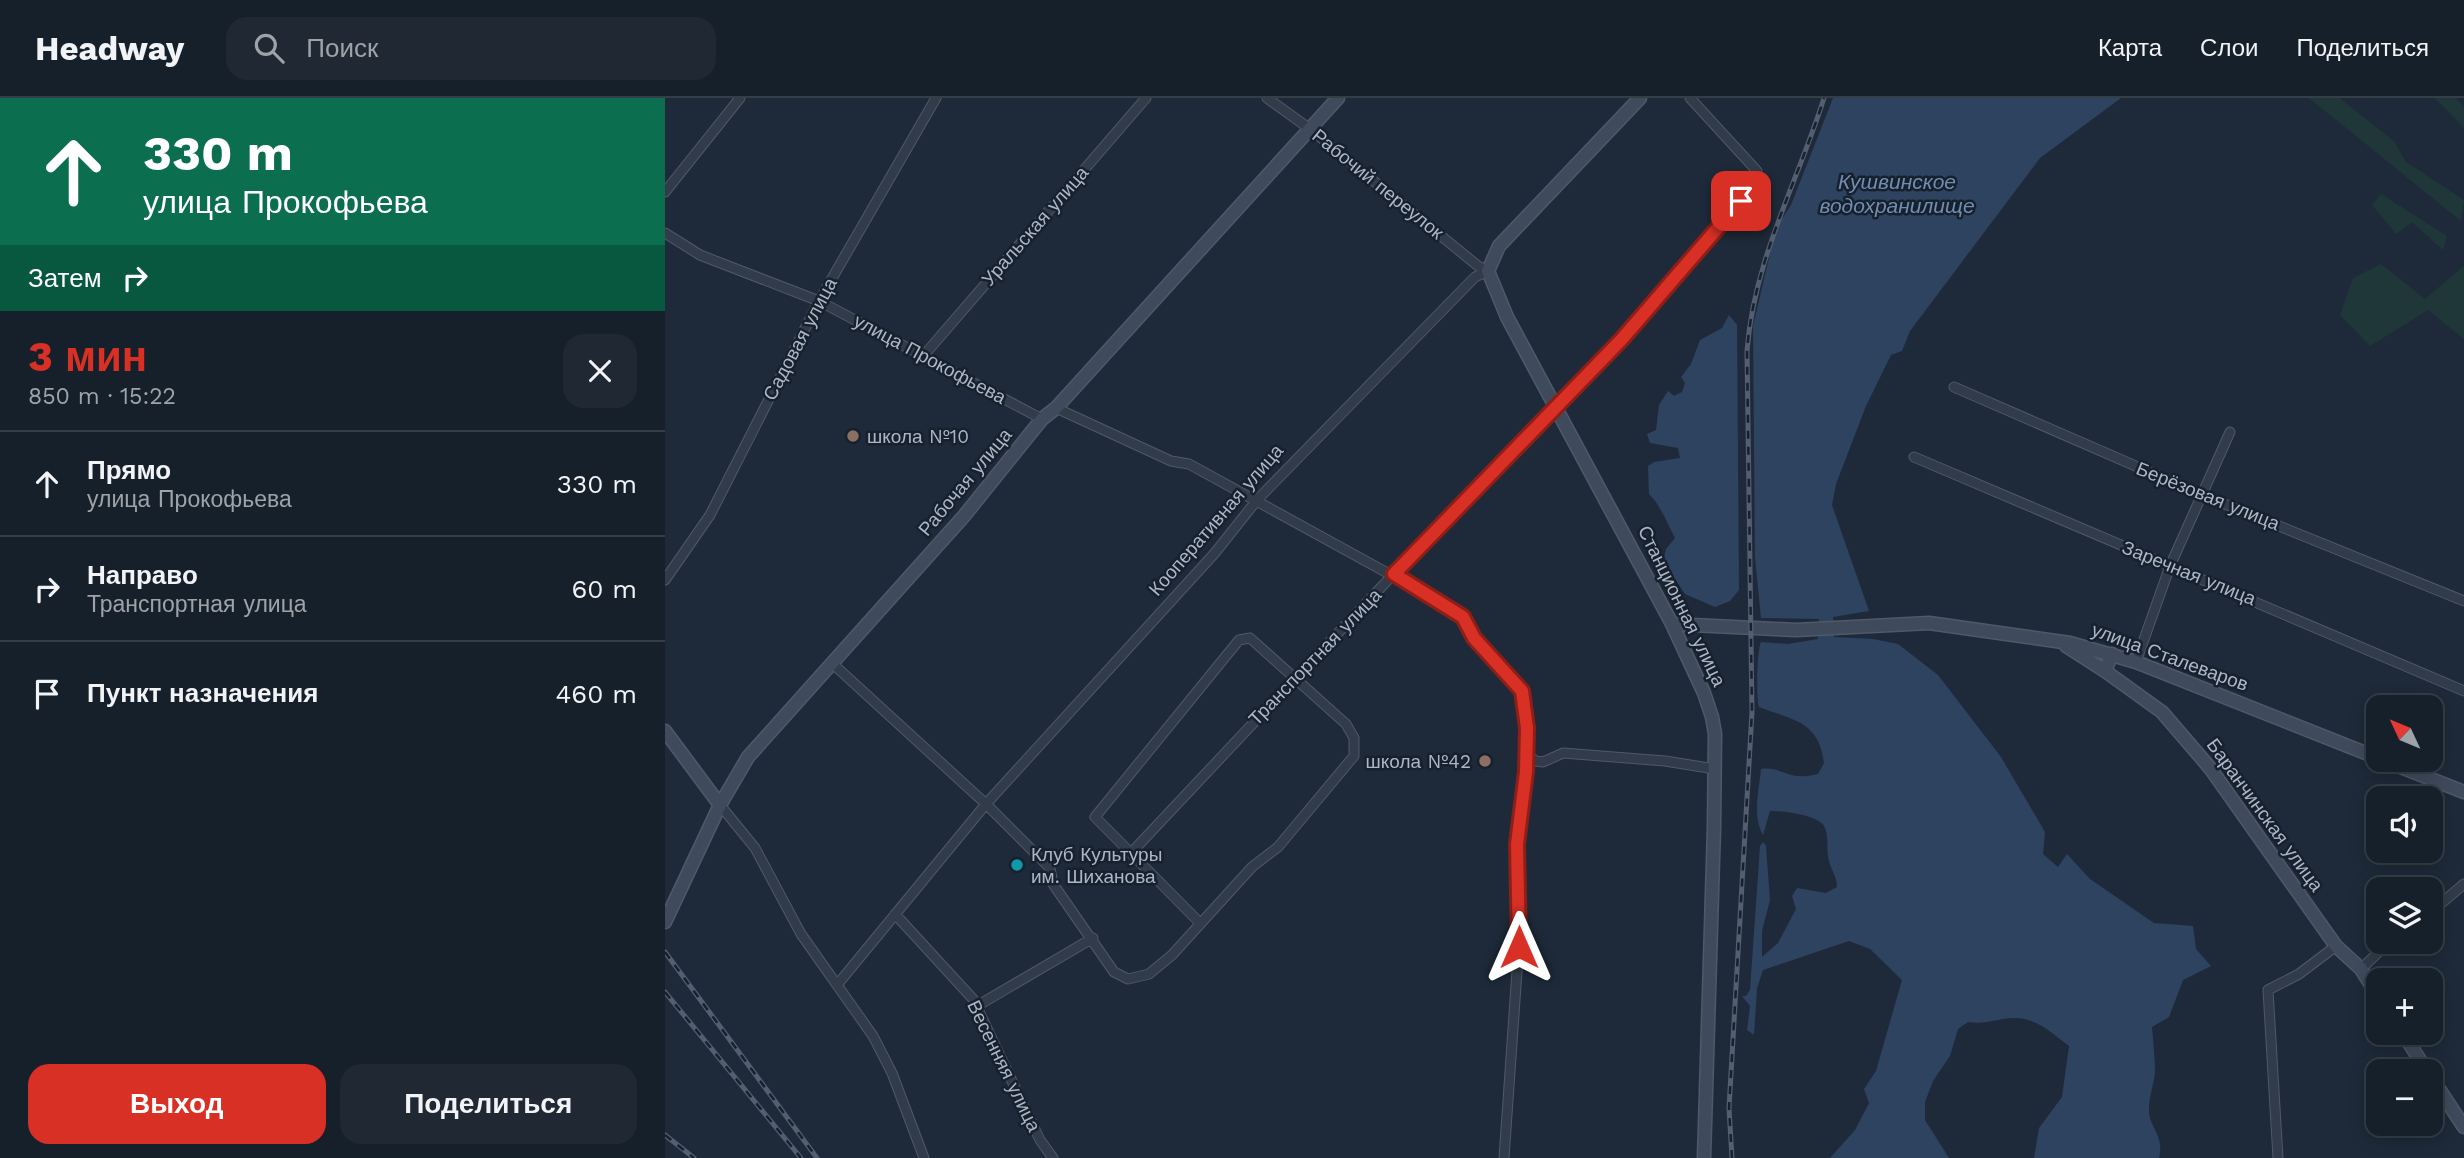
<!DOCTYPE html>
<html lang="ru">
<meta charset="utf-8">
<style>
:root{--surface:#16202b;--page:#1f2833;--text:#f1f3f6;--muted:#9ea3a9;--line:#353e47;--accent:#d93025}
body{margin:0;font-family:"Work Sans",sans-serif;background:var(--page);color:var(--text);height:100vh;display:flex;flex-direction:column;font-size:26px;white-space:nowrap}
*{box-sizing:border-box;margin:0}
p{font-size:23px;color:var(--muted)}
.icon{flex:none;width:38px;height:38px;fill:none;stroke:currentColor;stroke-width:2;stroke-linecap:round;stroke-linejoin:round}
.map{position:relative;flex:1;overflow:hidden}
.drawer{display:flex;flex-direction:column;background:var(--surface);width:665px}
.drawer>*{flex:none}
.top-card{background:#0b6e4f;color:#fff;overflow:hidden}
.needle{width:46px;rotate:314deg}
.controls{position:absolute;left:1701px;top:597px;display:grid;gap:14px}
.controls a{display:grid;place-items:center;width:77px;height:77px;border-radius:14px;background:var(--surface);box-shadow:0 4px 18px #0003,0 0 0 2px var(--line);font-size:35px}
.pin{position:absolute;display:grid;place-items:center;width:60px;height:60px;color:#fff;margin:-30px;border-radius:14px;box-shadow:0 4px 10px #0006}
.me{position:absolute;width:77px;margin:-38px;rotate:0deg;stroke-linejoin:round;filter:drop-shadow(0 0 5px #0008)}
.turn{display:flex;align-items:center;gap:24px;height:147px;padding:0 28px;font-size:32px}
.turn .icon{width:91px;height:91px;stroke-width:2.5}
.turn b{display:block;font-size:49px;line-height:60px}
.then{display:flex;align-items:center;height:66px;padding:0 28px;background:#0003;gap:14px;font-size:26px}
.round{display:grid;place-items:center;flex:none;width:74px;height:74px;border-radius:21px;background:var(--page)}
.overview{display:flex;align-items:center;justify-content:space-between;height:119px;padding:0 28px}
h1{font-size:42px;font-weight:700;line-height:52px;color:var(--accent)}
.cta{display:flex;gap:14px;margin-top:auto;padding:14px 28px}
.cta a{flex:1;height:80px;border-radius:21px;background:var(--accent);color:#fff;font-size:28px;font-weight:700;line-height:80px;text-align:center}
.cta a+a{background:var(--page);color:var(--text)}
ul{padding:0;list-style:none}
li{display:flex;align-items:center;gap:21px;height:105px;padding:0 28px;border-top:2px solid var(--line)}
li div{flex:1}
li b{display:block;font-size:26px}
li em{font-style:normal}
header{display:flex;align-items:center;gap:42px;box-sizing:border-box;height:98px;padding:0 35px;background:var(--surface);border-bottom:2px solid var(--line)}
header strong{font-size:33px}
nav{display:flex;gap:38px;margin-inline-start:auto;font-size:24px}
.search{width:490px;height:63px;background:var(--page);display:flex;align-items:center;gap:18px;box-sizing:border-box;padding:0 24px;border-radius:21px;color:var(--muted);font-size:26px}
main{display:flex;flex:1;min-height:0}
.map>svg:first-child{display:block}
.green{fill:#20373a}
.water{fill:#2e4360}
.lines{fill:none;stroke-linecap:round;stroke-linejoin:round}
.street-casing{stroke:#4f5967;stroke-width:11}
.secondary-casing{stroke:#4f5967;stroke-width:15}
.street{stroke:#323b49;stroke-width:9}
.secondary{stroke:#3f4a5d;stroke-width:12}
.rail-casing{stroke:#535f71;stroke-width:5}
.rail{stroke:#17212e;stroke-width:2.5;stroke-dasharray:8;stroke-linecap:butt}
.route-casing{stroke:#8d1f18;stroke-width:18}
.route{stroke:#d93025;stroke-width:12}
.education-dot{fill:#8d6e63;stroke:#17212e;stroke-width:2.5}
.culture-dot{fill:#0f9aa8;stroke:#17212e;stroke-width:2.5}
.labels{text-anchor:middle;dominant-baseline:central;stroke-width:5;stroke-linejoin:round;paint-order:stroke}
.street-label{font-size:19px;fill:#acb6c6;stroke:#17212e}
.poi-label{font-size:19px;fill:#acb6c6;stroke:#17212e;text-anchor:start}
.water-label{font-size:21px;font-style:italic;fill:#718db2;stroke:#17212e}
</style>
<header>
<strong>Headway</strong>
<div class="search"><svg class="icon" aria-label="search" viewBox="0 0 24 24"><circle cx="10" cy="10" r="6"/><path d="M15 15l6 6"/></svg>Поиск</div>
<nav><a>Карта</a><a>Слои</a><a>Поделиться</a></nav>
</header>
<main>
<section class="drawer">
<div class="top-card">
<div class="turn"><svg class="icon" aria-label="ahead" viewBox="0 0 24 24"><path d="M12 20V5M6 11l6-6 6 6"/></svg><div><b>330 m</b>улица Прокофьева</div></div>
<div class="then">Затем<svg class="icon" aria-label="right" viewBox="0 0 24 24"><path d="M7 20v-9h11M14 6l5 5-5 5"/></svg></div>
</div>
<div class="overview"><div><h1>3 мин</h1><p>850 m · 15:22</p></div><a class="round"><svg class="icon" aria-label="close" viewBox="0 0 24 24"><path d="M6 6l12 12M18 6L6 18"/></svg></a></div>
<ul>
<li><svg class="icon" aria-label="ahead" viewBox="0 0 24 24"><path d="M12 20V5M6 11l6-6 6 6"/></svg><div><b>Прямо</b><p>улица Прокофьева</p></div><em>330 m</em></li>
<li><svg class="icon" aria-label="right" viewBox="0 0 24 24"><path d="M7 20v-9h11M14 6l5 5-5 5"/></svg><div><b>Направо</b><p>Транспортная улица</p></div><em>60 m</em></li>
<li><svg class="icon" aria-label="arrive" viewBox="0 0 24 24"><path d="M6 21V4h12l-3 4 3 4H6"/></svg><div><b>Пункт назначения</b></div><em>460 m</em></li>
</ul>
<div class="cta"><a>Выход</a><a>Поделиться</a></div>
</section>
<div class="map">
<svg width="1799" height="1060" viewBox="0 0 1799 1060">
<rect width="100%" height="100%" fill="#1e2a39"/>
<path class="green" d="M1644 0H1674L1729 43 1741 64 1799 102 1796 123Z
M1770 0H1790L1799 8V30Z
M1716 96 1782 138 1778 152 1747 124 1731 136 1707 107Z
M1716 166 1760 201 1799 168V241L1763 212 1705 248 1675 217 1688 180Z"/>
<path class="water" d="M1168 0H1456L1375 60 1245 233 1237 253 1226 257 1201 308 1171 386 1167 407 1204 513 1168 519 1169 539 1208 541 1233 546 1273 577 1336 659 1380 734 1378 756 1393 769 1402 756 1425 781 1489 825 1528 828 1531 851 1546 868 1518 882 1504 919 1487 929C1488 943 1490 959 1490 974 1489 988 1480 1008 1486 1023 1492 1037 1498 1044 1494 1060H1369L1374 1030 1397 999 1404 948C1388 936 1373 921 1352 920 1334 919 1323 927 1303 924L1293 931 1285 958 1268 983 1260 1004V1022L1284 1060H1165L1190 1032 1204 1005 1199 991 1211 973 1237 882 1205 851 1184 843 1098 872 1092 890 1089 937 1082 932 1085 908 1077 898H1081L1085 892 1095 748 1098 744 1101 748 1105 802 1097 833V859L1113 845 1131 811 1127 798 1132 790 1161 795 1172 789C1172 778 1166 772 1164 763 1161 753 1164 740 1160 730 1156 717 1118 713 1105 713L1098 737C1087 718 1094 692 1096 671 1118 668 1122 684 1153 676L1159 665C1154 623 1128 622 1094 609 1091 601 1092 551 1096 544L1123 546 1153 541 1154 521 1096 520 1090 460 1088 228 1111 130 1126 107Z
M1064 217 1072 227 1074 492 1065 503 1050 509 1020 496 998 463 1001 451 1010 440C1002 425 996 408 984 396L983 368 989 364 1015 360 1013 350 985 345 982 336 991 332 994 307 1003 293 1009 298 1017 294 1020 285 1016 279 1026 266 1035 242 1057 230Z"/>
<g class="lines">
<defs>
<path id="street" d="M602 0 645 31 813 168 823 173
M0 94 75 0
M0 135 35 157 154 203 377 321
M260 256 481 0
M1289 289 1535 396 1799 503
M391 310 506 363 524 366 788 511 857 593 862 630 861 674 852 746 855 830 839 1060
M1249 359 1799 593
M0 482 45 417 154 203 271 0
M1471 564 1505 468 1565 334
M168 566 321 706 385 770 388 786 449 874 463 881 484 876 507 857 587 769 613 749 689 658V640L681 626 585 540 574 542 430 719 535 825
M861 654 870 663 878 664 898 655 1000 663 1050 671
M55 707 90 750 136 836 208 938 227 975 259 1060
M466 755 738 466 956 241 1054 132 1090 86 1092 73 1025 0
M1766 814 1799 786
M230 816 308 901 375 1042 388 1060
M1696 871 1724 844
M172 887 321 706 549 456 592 402 810 179 823 173
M312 908 428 840
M1613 1060 1603 892 1634 876 1671 848"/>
<path id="secondary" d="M975 0 834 148 823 173 842 219 1007 526 1039 595 1047 619 1050 636 1049 729 1039 1060
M1007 526 1131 532 1264 525 1405 545 1471 564 1713 660
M1401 548 1440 573
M1447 556 1440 573 1497 614 1545 670 1671 848 1696 871 1713 898
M0 633 55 707
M1718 662 1799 694
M0 824 55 707 83 659 299 418 377 321 391 310 673 0
M1737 934 1762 973
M1766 979 1799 1029"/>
</defs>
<use href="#street" class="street-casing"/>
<use href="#secondary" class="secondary-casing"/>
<use href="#street" class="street"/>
<use href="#secondary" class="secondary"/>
<defs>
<path id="rail" d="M0 854 152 1060
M0 894 136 1060
M0 1037 29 1060
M1067 1060 1064 1010 1087 614 1082 253C1089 161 1132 86 1159 0"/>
</defs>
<use href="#rail" class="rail-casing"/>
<use href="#rail" class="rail"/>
</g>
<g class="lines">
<defs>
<path id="route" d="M854 849 852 746 861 674 862 630 857 593 809 540 798 519 729 476 957 241 1076 103"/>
</defs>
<use href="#route" class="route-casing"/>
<use href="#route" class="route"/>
</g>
<g class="education-dot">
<circle cx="188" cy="338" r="7"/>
<circle cx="820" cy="663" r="7"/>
</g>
<circle class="culture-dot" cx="352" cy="767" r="7"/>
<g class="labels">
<g class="street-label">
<text transform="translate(713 86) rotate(39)">Рабочий переулок</text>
<text transform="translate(370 128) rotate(-49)">Уральская улица</text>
<text transform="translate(135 241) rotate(-62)">Садовая улица</text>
<text transform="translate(265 261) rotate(28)">улица Прокофьева</text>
<text transform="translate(300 384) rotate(-50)">Рабочая улица</text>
<text transform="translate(1543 398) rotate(22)">Берёзовая улица</text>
<text transform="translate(551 422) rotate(-49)">Кооперативная улица</text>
<text transform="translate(1524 475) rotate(22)">Заречная улица</text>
<text transform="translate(1017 508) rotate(64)">Станционная улица</text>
<text transform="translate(650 559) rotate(-46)">Транспортная улица</text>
<text transform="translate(1505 559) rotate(20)">улица Сталеваров</text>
<text transform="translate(1600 717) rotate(54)">Баранчинская улица</text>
<text transform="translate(339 968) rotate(64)">Весенняя улица</text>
</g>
<g class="poi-label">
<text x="202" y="338">школа №10</text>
<text x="806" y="663" text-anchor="end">школа №42</text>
<text x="366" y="756">Клуб Культуры<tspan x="366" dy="22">им. Шиханова</tspan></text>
</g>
<g class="water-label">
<text x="1232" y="83">Кушвинское<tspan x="1232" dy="24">водохранилище</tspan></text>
</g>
</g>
</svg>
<div class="controls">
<a><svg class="needle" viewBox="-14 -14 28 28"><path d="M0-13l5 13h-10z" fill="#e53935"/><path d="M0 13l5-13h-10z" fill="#9ea3a9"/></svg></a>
<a><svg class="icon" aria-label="sound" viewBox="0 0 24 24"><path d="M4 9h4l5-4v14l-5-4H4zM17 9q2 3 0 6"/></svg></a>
<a><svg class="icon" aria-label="layers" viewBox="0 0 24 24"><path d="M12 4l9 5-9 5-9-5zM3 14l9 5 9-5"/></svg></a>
<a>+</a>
<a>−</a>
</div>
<div class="pin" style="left:1076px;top:103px;background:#d93025"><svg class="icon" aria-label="arrive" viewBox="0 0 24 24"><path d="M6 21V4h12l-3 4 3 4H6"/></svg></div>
<svg class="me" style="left:854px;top:849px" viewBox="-20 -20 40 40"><path d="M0-17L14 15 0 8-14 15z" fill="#d93025" stroke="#fff" stroke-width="4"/></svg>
</div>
</main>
